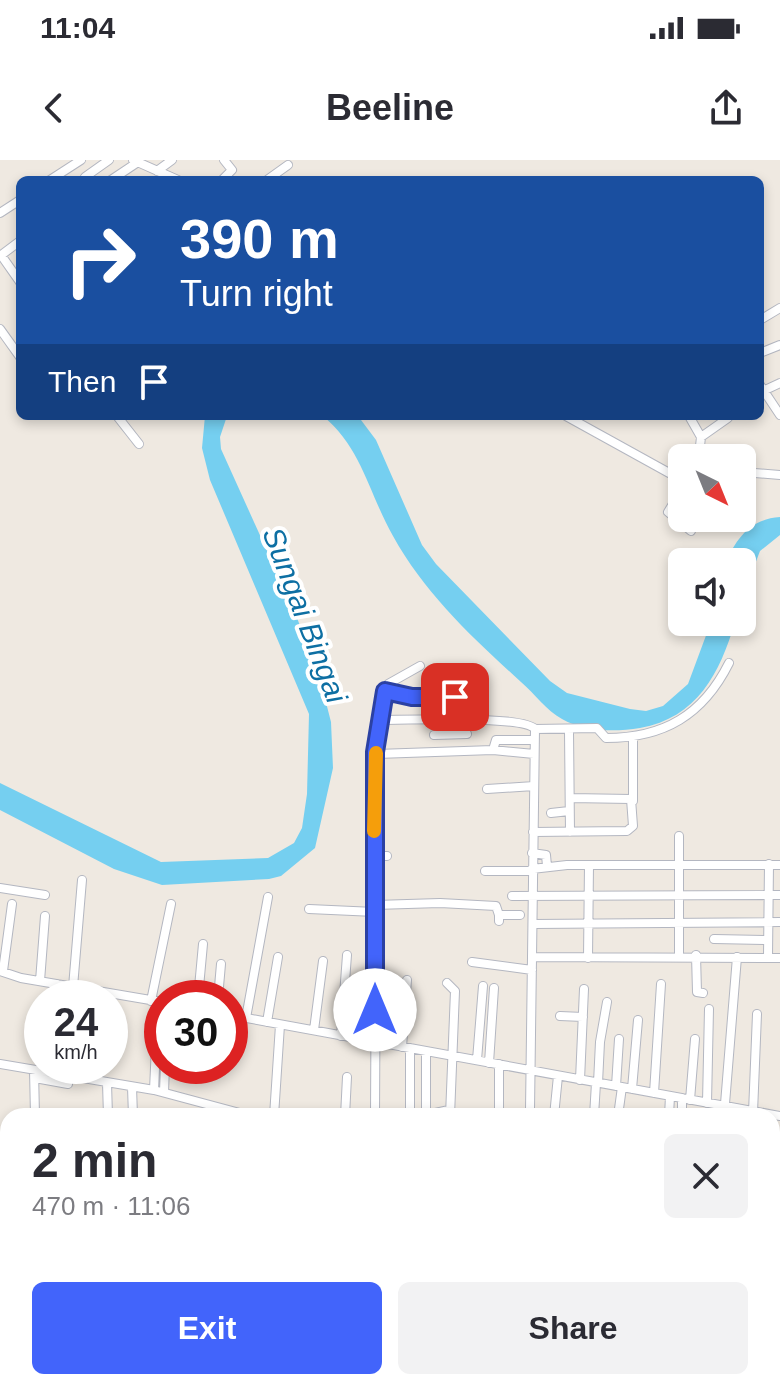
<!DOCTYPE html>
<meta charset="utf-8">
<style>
:root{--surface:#fff;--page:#f2f2f3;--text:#2b2b33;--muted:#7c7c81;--accent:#4264fb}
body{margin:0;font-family:Arial,sans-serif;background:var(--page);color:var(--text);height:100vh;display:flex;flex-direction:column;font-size:30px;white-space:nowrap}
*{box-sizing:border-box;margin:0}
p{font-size:26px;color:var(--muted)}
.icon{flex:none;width:44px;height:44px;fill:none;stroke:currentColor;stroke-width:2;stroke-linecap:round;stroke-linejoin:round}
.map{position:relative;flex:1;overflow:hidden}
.panel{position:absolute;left:0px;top:948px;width:780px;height:282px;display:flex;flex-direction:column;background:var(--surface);border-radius:24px 24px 0 0;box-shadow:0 4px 12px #0003}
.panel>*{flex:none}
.top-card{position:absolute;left:16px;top:16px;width:748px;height:244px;border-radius:12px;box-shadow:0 4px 12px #0003;background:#1a4fa0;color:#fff;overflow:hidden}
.needle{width:52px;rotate:137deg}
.controls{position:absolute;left:668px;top:284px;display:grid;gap:16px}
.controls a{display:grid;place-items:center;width:88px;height:88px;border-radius:12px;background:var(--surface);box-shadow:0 4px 12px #0003;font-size:40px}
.speed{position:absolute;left:24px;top:820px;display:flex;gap:16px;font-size:40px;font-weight:700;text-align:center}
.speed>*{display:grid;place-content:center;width:104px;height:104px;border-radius:50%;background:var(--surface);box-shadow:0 4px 12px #0003;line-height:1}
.speed small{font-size:20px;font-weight:400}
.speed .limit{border:12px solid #d22;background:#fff;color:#111}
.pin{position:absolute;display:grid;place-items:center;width:68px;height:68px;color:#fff;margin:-34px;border-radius:16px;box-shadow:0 4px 12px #0006}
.me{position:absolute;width:88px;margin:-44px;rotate:0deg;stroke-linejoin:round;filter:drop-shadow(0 0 6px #0008)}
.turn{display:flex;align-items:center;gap:28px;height:168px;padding:0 32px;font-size:36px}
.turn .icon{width:104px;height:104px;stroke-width:2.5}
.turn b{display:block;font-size:56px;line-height:68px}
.then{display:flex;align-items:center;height:76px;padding:0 32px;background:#0003;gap:16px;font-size:30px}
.round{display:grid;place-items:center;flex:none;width:84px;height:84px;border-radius:12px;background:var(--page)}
.headline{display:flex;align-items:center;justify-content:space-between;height:136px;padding:0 32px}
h1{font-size:48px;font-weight:700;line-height:60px}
.button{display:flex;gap:16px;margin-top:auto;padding:16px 32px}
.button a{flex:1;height:92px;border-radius:12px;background:var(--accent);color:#fff;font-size:32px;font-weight:700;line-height:92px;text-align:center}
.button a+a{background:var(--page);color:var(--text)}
.status{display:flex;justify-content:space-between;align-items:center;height:56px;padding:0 40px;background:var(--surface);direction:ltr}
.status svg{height:22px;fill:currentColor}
header{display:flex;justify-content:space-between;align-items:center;height:104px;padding:0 32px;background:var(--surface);font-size:36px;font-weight:700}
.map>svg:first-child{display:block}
.water{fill:#75cff0}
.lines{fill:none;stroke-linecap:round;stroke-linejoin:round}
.minor-casing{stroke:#b4b7c1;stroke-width:10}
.minor{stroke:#fff;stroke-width:8}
.rail-casing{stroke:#a3a6b8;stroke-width:5}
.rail{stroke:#fff;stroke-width:2;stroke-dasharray:6;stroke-linecap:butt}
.route-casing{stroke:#2b41a3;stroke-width:20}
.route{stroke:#4264fb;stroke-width:14}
.slow{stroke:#f59e0b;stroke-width:14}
.labels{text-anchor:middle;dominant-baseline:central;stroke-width:8;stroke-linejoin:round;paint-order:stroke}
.water-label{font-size:30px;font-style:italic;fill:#0d6fa3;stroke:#fff}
</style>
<div class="status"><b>11:04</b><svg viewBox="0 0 49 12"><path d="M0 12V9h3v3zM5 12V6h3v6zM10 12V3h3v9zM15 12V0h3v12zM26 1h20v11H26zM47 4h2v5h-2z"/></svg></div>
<header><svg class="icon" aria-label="back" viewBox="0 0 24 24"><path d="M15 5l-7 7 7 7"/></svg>Beeline<svg class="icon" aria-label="share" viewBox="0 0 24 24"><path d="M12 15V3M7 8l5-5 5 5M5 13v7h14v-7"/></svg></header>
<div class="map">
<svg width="780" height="1229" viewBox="0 0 780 1229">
<rect width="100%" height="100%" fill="#efe9e1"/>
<path class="water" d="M205 256H227L220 277 221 289 296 455 321 523 331 562 333 608 315 688 281 716 269 719 162 725 114 709 0 650V623L161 702 268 698 294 683 302 668 307 634 309 554 210 320 202 288Z
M323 256H358L376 280 422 385 436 404 550 521 567 533 630 549 646 551 663 546 688 524 711 462H735C720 513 697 558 640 568 615 572 585 572 562 559 547 551 534 533 521 522 473 478 425 434 393 376 369 334 362 288 323 256Z
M780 357V375L760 391 742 438V402H726C737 377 751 359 780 357Z"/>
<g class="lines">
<defs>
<path id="minor" d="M133 0 178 20
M157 11 172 0
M85 17 109 0
M50 20 81 0
M111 20 138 2
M222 20 232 10 224 0
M267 20 288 5
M0 53 20 40
M1 95 20 122
M0 96 20 81
M760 160 780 148
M0 169 20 197
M760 193 780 185
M760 225 780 255
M761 232 780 223
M117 256 139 284
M566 256 671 314 682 313
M689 256 701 277 728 258
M687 298 700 286 701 277
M742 312 780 315
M676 314 682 301
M682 329 668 352 691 371
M720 365 724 358
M385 531 412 537 438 536V551
M438 536 465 538
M379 560C404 560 523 555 535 569L597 568 606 578C664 578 703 555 729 503
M569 571 570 672
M434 575 467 574
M493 590 496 580H533
M377 594 493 590 534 594
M487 629 534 626
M633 641V576
M551 653 569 651
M533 672 627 671 633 666 631 639 570 638
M532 693 546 695 547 706
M375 696H387
M532 709 567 705H780
M485 711H532
M0 728 45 735
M512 736 780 735
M375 745 440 743 496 746 499 755
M309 749 375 752
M499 761V755H520
M533 764 780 762
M714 779 768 780
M679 795V676
M696 795 697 832 703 833
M768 796 769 704
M533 797 780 798
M588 798 589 705
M472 802 532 810
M0 811 21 818 162 842
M3 811 12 744
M40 821 45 756
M447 823 455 831 450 956
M57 824 58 838
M73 827 82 720
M198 838 203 784
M218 838 221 804
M151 841 171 744
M230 855 780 956
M560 856 583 857
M246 858 268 737
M267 862 278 797
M314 870 323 801
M341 876 347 795
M402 887 407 820
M477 900 483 826
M489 903 494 828
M0 904 154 930 251 956
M34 910 35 956
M35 918 68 924
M580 920 584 829
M107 923 108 956
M598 923 600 882 607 842
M616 926 619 879
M132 927 133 956
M632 929 638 860
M154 930 158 841
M164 932 165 906
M654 933 661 824
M690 940 695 879
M707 943 709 849
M530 950 535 569
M499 951V904
M753 953 757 854
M426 955 449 950
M274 956 280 865
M345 956 347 917
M375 956 377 577 388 524 420 506
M410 956V888
M426 956V891
M554 956 558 916
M594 956 596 923
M618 956 622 927
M669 956 670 936
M682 956V938
M724 956 737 797
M0 1037 8 1039
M772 1042 780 1043
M0 1066 8 1068
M772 1086V1099
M0 1090H8
M772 1127 780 1129
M0 1150H8
M0 1189H8
M772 1215 780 1217
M22 1222V1229
M379 1222V1229"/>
</defs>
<use href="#minor" class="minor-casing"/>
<use href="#minor" class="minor"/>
<defs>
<path id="rail" d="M0 1057 8 1059
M724 1222 754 1229"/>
</defs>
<use href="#rail" class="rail-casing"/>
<use href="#rail" class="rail"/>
</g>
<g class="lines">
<defs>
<path id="route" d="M375 850V592L385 531 412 537H455"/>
</defs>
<use href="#route" class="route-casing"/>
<use href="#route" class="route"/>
<path class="slow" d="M374 671 376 593"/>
</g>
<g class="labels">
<g class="water-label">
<text transform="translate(305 455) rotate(69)">Sungai Bingai</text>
</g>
</g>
</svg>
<div class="controls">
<a><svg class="needle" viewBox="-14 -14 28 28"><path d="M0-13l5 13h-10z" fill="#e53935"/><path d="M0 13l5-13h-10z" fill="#7c7c81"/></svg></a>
<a><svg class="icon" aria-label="sound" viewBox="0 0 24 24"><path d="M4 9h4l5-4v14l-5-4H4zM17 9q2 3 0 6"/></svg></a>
</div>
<div class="speed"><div>24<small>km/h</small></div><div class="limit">30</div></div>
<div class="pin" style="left:455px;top:537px;background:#d93025"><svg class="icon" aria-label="arrive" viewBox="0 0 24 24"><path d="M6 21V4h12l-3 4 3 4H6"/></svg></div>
<svg class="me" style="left:375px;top:850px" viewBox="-20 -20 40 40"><circle r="19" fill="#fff"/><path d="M0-13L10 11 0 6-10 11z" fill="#4264fb"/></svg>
<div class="top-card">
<div class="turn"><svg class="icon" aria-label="right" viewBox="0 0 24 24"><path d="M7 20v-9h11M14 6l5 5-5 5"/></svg><div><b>390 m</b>Turn right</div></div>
<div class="then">Then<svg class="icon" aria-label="arrive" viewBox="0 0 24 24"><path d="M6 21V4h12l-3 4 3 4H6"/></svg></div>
</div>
<section class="panel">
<div class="headline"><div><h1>2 min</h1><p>470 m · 11:06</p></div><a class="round"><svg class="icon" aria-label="close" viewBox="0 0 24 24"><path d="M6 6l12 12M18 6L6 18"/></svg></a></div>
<div class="button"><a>Exit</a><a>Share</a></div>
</section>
</div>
